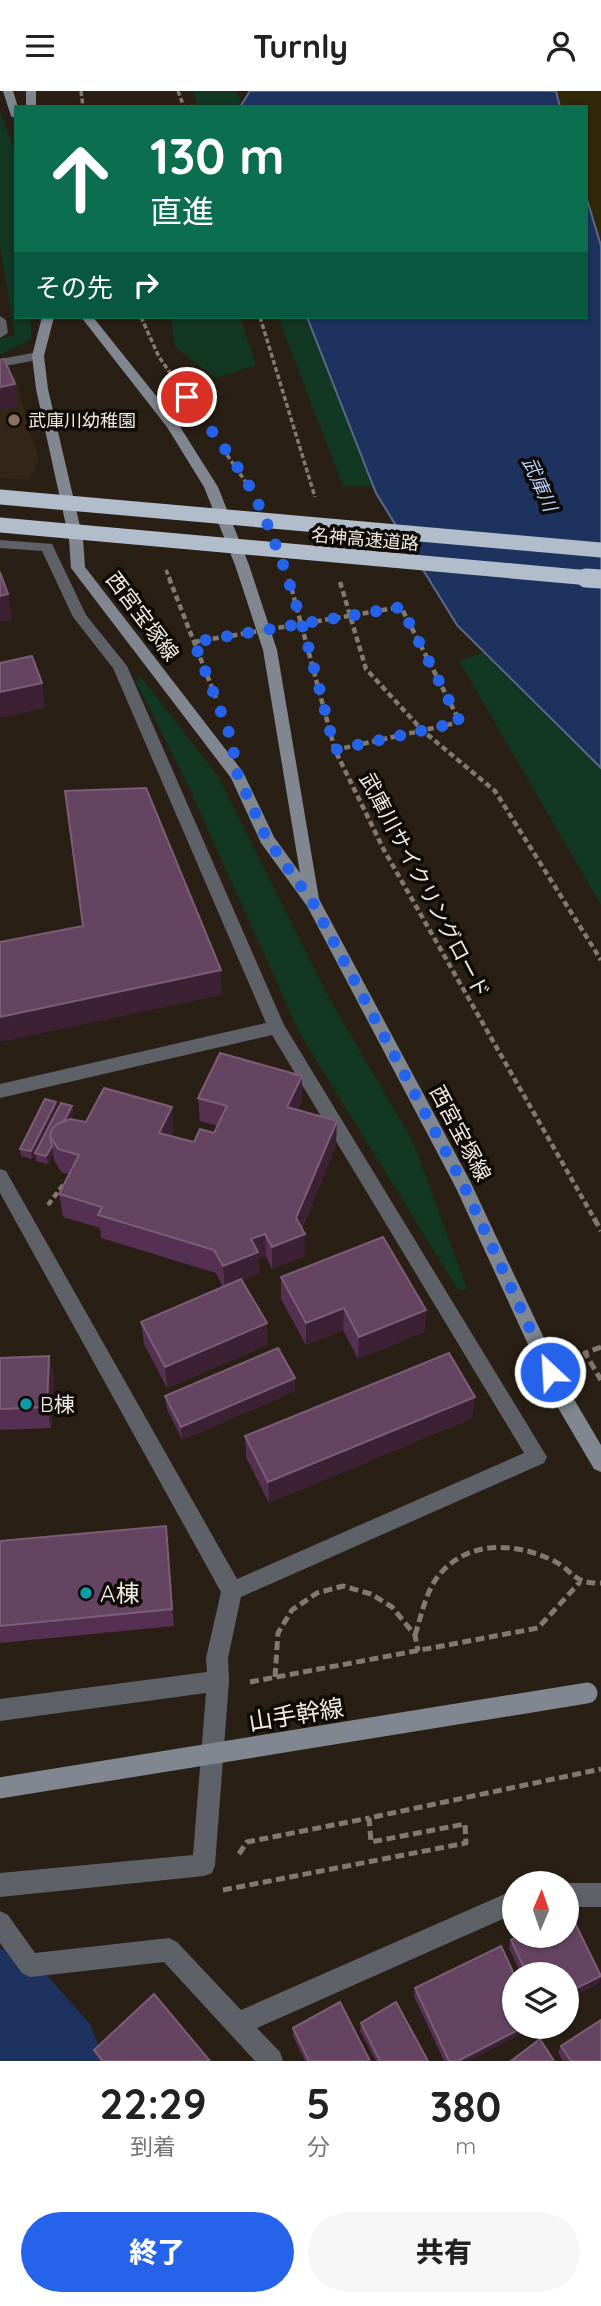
<!DOCTYPE html>
<html lang="ja">
<meta charset="utf-8">
<style>
:root{--surface:#fff;--page:#f6f6f6;--text:#222;--muted:#767676;--accent:#2563eb}
body{margin:0;font-family:Quicksand,"Noto Sans JP",sans-serif;background:var(--page);color:var(--text);height:100vh;display:flex;flex-direction:column;font-size:26px;white-space:nowrap}
*{box-sizing:border-box;margin:0}
p{font-size:23px;color:var(--muted)}
.icon{flex:none;width:38px;height:38px;fill:none;stroke:currentColor;stroke-width:2;stroke-linecap:round;stroke-linejoin:round}
.map{position:relative;height:1970px;overflow:hidden}
.details{display:flex;flex-direction:column;background:var(--surface);flex:1}
.details>*{flex:none}
.banner{position:absolute;left:14px;top:14px;width:574px;height:214px;border-radius:0px;box-shadow:0 2px 5px #0004;background:#0b6e4f;color:#fff;overflow:hidden}
.needle{width:46px;rotate:2deg}
.tools{position:absolute;left:502px;top:1780px;display:grid;gap:14px}
.tools a{display:grid;place-items:center;width:77px;height:77px;border-radius:50%;background:var(--surface);box-shadow:0 2px 5px #0004;font-size:35px}
.pin{position:absolute;display:grid;place-items:center;width:60px;height:60px;color:#fff;margin:-30px;border:4px solid #fff;border-radius:50%;box-shadow:0 2px 7px #0007}
.me{position:absolute;width:77px;margin:-38px;rotate:335deg;stroke-linejoin:round;filter:drop-shadow(0 0 5px #0008)}
.turn{display:flex;align-items:center;gap:24px;height:147px;padding:0 21px;font-size:32px}
.turn .icon{width:91px;height:91px;stroke-width:2.5}
.turn b{display:block;font-size:49px;line-height:60px}
.then{display:flex;align-items:center;height:66px;padding:0 21px;background:#0003;gap:14px;font-size:26px}
.eta{display:flex;justify-content:space-evenly;align-items:center;height:119px;text-align:center}
.eta b{font-size:42px;font-weight:800;line-height:49px}
.primary-button{display:flex;gap:14px;margin-top:auto;padding:14px 21px}
.primary-button a{flex:1;height:80px;border-radius:42px;background:var(--accent);color:#fff;font-size:28px;font-weight:800;line-height:80px;text-align:center}
.primary-button a+a{background:var(--page);color:var(--text)}
header{display:flex;justify-content:space-between;align-items:center;height:91px;padding:0 21px;background:var(--surface);font-size:32px;font-weight:800}
.map>svg:first-child{display:block}
.built{fill:#342617}
.green{fill:#123723}
.sand{fill:#302807}
.water{fill:#1d325e;stroke:#5c6986;stroke-width:2}
.lines{fill:none;stroke-linecap:round;stroke-linejoin:round}
.river{fill:#1d325e;fill-rule:evenodd}
.path-far2{stroke:#827971;stroke-width:3.5;stroke-dasharray:5 2.5;stroke-linecap:butt}
.path-far1{stroke:#827971;stroke-width:4.5;stroke-dasharray:6 3.5;stroke-linecap:butt}
.path{stroke:#827971;stroke-width:5;stroke-dasharray:9 4.5;stroke-linecap:butt}
.lane{fill:#5e6268;fill-rule:evenodd}
.street{fill:#5e6268;fill-rule:evenodd}
.secondary{fill:#808790;fill-rule:evenodd}
.path-bridge{stroke:#827971;stroke-width:4.5;stroke-dasharray:6 3.5;stroke-linecap:butt}
.secondary-bridge{stroke:#808790;stroke-width:21}
.highway-bridge-far1{stroke:#b2bdcc;stroke-width:15}
.highway-bridge{stroke:#b2bdcc;stroke-width:19}
.wall{fill:#553053}
.shaded-wall{fill:#3c2134}
.building{fill:#654462;stroke:#7b5e76;stroke-width:2}
.route{stroke:#2563eb;stroke-width:12;stroke-dasharray:0 21.6}
.education-dot{fill:#8d6e63;stroke:#0e0a06;stroke-width:2.5}
.culture-dot{fill:#0f9aa8;stroke:#0e0a06;stroke-width:2.5}
.labels{text-anchor:middle;dominant-baseline:central;stroke-width:7;stroke-linejoin:round;paint-order:stroke}
.far-poi-label{font-size:18px;fill:#f0e9e2;stroke:#0e0a06;text-anchor:start}
.far-street-label{font-size:18px;fill:#f0e9e2;stroke:#0e0a06}
.far-water-label{font-size:19px;font-style:italic;fill:#b9d1fd;stroke:#0e0a06}
.street-label{font-size:21px;fill:#f0e9e2;stroke:#0e0a06}
.poi-label{font-size:21px;fill:#f0e9e2;stroke:#0e0a06;text-anchor:start}
.near-poi-label{font-size:24px;fill:#f0e9e2;stroke:#0e0a06;text-anchor:start}
.near-street-label{font-size:24px;fill:#f0e9e2;stroke:#0e0a06}
</style>
<header><svg class="icon" aria-label="menu" viewBox="0 0 24 24"><path d="M4 6h16M4 12h16M4 18h16"/></svg>Turnly<svg class="icon" aria-label="person" viewBox="0 0 24 24"><circle cx="12" cy="8" r="4"/><path d="M4 21q1-7 8-7t8 7"/></svg></header>
<div class="map">
<svg width="601" height="1970" viewBox="0 0 601 1970">
<rect width="100%" height="100%" fill="#291f15"/>
<path class="built" d="M15 285 39 370 29 389 0 387V288Z"/>
<path class="green" d="M193 0H236L242 16H199Z
M0 20 16 63V226H30L32 248 0 264V248L15 244 0 155Z
M171 226H240L256 274 216 287 175 256Z
M278 226H330L400 396 343 395Z
M486 560 601 677V814L459 570Z
M140 585 218 685 327 903 414 1053 467 1198 459 1200 300 943 187 692 136 590Z"/>
<path class="sand" d="M556 0H601V155L586 105V16H560Z"/>
<path class="water" d="M250 0H556L560 16H240Z
M586 105 601 155V677L457 534 376 402 307 226H586Z"/>
<g class="lines">
<path class="river" d="M0 1857 36 1872 90 1933 105 1970H0Z"/>
<path class="path-far2" d="M81 0 83 16
M178 0 184 16
M141 226 159 266 178 293
M260 226 315 406
M227 364 252 400
M166 479 170 488"/>
<path class="path-far1" d="M169 487 216 607
M289 488 335 659 384 759 595 1129
M340 491 366 578 422 639 495 700 601 869
M335 659 460 631 401 516
M48 1114 64 1093"/>
<path class="path" d="M594 1127 601 1140
M601 1256 585 1262 601 1289
M415 1544C421 1526 425 1504 436 1488 464 1449 514 1450 554 1470 575 1481 573 1493 601 1492
M275 1586 278 1542 292 1519 317 1502 343 1495 371 1503 392 1516 415 1544 418 1560
M250 1591 538 1537 580 1491
M239 1763 247 1751 369 1727
M223 1799 466 1752 465 1733 371 1751 369 1727 601 1678"/>
<path class="lane" d="M567 1792H601V1816H567Z
M514 1799V1823L257 1937 280 1961 283 1970H255L164 1871 30 1886 22 1882 0 1852V1820L8 1824 35 1862 169 1847 177 1851 241 1919Z"/>
<path class="street" d="M0 225 6 229 8 242 0 247Z
M38 261 44 265 42 268 0 276V268Z
M0 449 52 453 86 524 127 575 284 934 547 1366 544 1372 241 1506 228 1567 229 1590 215 1774 212 1782 204 1785 0 1806V1782L193 1764 206 1602 0 1630V1608L207 1581 206 1567 221 1501 0 1102V1078L6 1080 237 1488 524 1362 272 944 0 1007V993L266 932 113 577 73 526 42 460 0 457Z"/>
<path class="secondary" d="M3 0H13L18 16H16V28L11 25Z
M26 0H36V16H26Z
M42 226H54L44 265 48 298 83 448 85 476 243 681 274 746 300 782 263 559 235 474 204 396 167 336 81 226H93L177 331 218 396 249 474 277 559 319 808 470 1090 568 1298 601 1354V1381L594 1378 554 1310 456 1097 307 815 261 752 231 687 71 477 69 448 36 298 32 265Z"/>
<path class="path-bridge" d="M194 551 401 516"/>
<path class="secondary-bridge" d="M0 1697 587 1602"/>
<path class="highway-bridge-far1" d="M0 406 601 459
M0 434 601 488"/>
<path class="highway-bridge" d="M586 487 601 488"/>
</g>
<path class="wall" d="M302 985V1009L297 1019 336 1054 302 1137 305 1165 272 1178 266 1165 258 1168 259 1183 242 1190 267 1232V1254L167 1297 144 1253 141 1231 223 1196 216 1182 101 1147 100 1137 63 1126 59 1103 69 1083 61 1081 54 1069 53 1062 48 1073 36 1070 35 1062 72 1015 73 1023 71 1028 86 1031 174 1040 171 1045 194 1051 214 1042 217 1035 200 1030 198 1007Z
M56 1011 58 1019 32 1068 21 1065 20 1058Z
M281 1186 426 1219 424 1241 358 1268 343 1239 306 1254 281 1208Z
M0 1267 54 1287 51 1337 0 1339Z
M295 1287V1300L182 1349 167 1318 165 1305Z
M472 1327 269 1412 246 1366 245 1345Z
M166 1435 174 1535 0 1552V1450Z
M511 1849 601 1884V1886L598 1893 567 1908V1883H521L509 1857Z
M415 1897 534 1936 469 1970H444L414 1905Z
M361 1932 428 1970H376L360 1940Z
M293 1937 370 1970H305L293 1945Z
M561 1955 601 1970H563L558 1962Z
M94 1959 210 1970H100L97 1966Z"/>
<path class="shaded-wall" d="M15 293 18 316 0 319V296Z
M8 503 12 529 0 531V505Z
M42 592 45 617 0 627V601Z
M221 879 222 904 0 951V926Z
M302 985V1009L288 1040 287 1016Z
M56 1011 58 1019 32 1068 31 1060Z
M72 1015 73 1023 56 1056 54 1051Z
M172 1016 174 1040 161 1065 159 1042Z
M337 1030 336 1054 298 1145 305 1143V1165L272 1178V1156L296 1127Z
M52 1055 53 1062 48 1073 46 1065Z
M265 1143 266 1165 258 1168 259 1183 225 1198 223 1175 251 1148Z
M344 1217 343 1239 306 1254V1232Z
M426 1219 424 1241 358 1268 359 1246Z
M267 1232V1254L167 1297 165 1276Z
M49 1265 54 1287 51 1337 47 1316Z
M295 1287V1300L182 1349 181 1336Z
M475 1306 472 1327 269 1412 268 1391Z
M166 1435 168 1453 174 1535 172 1518Z
M601 1885 598 1893 567 1908V1902Z
M524 1936H535L469 1970H458Z"/>
<path class="building" d="M4 268 15 293 0 296V269Z
M0 481 8 503 0 505Z
M32 565 42 592 0 601V572Z
M146 697 221 879 0 926V851L83 835 65 700Z
M220 962 302 985 287 1016 337 1030 296 1127 305 1143 272 1156 265 1143 251 1148 258 1161 223 1175 214 1159 98 1124 102 1116 59 1103 79 1064 58 1058 50 1045 52 1038 57 1033 70 1028 86 1031 104 997 172 1016 159 1042 194 1051 200 1038 214 1042 227 1015 198 1007Z
M45 1008 56 1011 31 1060 20 1058Z
M61 1012 72 1015 64 1030 57 1033 52 1038 50 1045 52 1055 46 1065 35 1062Z
M383 1146 426 1219 359 1246 344 1217 306 1232 281 1186Z
M241 1188 267 1232 165 1276 141 1231Z
M278 1257 295 1287 181 1336 165 1305Z
M449 1262 475 1306 268 1391 245 1345Z
M49 1265 47 1316 0 1318V1267Z
M166 1435 172 1518 0 1535V1450Z
M570 1822 601 1885 567 1902V1883H527L511 1849 520 1844H567V1823Z
M501 1855 514 1883V1936H524L458 1970H449L415 1897Z
M154 1903 210 1970H103L94 1959Z
M340 1911 370 1970H309L293 1937Z
M396 1911 428 1970H380L361 1932Z
M601 1929V1970H571L561 1955Z
M540 1948 554 1970H511Z"/>
<g class="lines">
<path class="route" d="M187 306C207 335 242 377 256 408 294 488 313 574 335 659L460 631 401 516C332 528 263 539 194 551L231 647 238 685 267 748 313 812 464 1095 550 1281"/>
</g>
<circle class="education-dot" cx="14" cy="329" r="7"/>
<g class="culture-dot">
<circle cx="26" cy="1313" r="7"/>
<circle cx="86" cy="1502" r="7"/>
</g>
<g class="labels">
<g class="far-poi-label">
<text x="28" y="329">武庫川幼稚園</text>
</g>
<g class="far-street-label">
<text transform="translate(365 448) rotate(5)">名神高速道路</text>
</g>
<g class="far-water-label">
<text transform="translate(540 393) rotate(66)">武庫川</text>
</g>
<g class="street-label">
<text transform="translate(143 525) rotate(53)">西宮宝塚線</text>
<text transform="translate(425 794) rotate(62)">武庫川サイクリングロード</text>
<text transform="translate(461 1042) rotate(62)">西宮宝塚線</text>
</g>
<g class="poi-label">
<text x="40" y="1313">B棟</text>
</g>
<g class="near-poi-label">
<text x="100" y="1502">A棟</text>
</g>
<g class="near-street-label">
<text transform="translate(296 1623) rotate(-9)">山手幹線</text>
</g>
</g>
</svg>
<div class="tools">
<a><svg class="needle" viewBox="-14 -14 28 28"><path d="M0-13l5 13h-10z" fill="#e53935"/><path d="M0 13l5-13h-10z" fill="#767676"/></svg></a>
<a><svg class="icon" aria-label="layers" viewBox="0 0 24 24"><path d="M12 4l9 5-9 5-9-5zM3 14l9 5 9-5"/></svg></a>
</div>
<div class="pin" style="left:187px;top:306px;background:#d93025"><svg class="icon" aria-label="arrive" viewBox="0 0 24 24"><path d="M6 21V4h12l-3 4 3 4H6"/></svg></div>
<svg class="me" style="left:550px;top:1281px" viewBox="-20 -20 40 40"><circle r="17" fill="#2563eb" stroke="#fff" stroke-width="3"/><path d="M0-11L8 9 0 5-8 9z" fill="#fff"/></svg>
<div class="banner">
<div class="turn"><svg class="icon" aria-label="ahead" viewBox="0 0 24 24"><path d="M12 20V5M6 11l6-6 6 6"/></svg><div><b>130 m</b>直進</div></div>
<div class="then">その先<svg class="icon" aria-label="right" viewBox="0 0 24 24"><path d="M7 20v-9h11M14 6l5 5-5 5"/></svg></div>
</div>
</div>
<section class="details">
<div class="eta">
<div><b>22:29</b><p>到着</p></div>
<div><b>5</b><p>分</p></div>
<div><b>380</b><p>m</p></div>
</div>
<div class="primary-button"><a>終了</a><a>共有</a></div>
</section>
